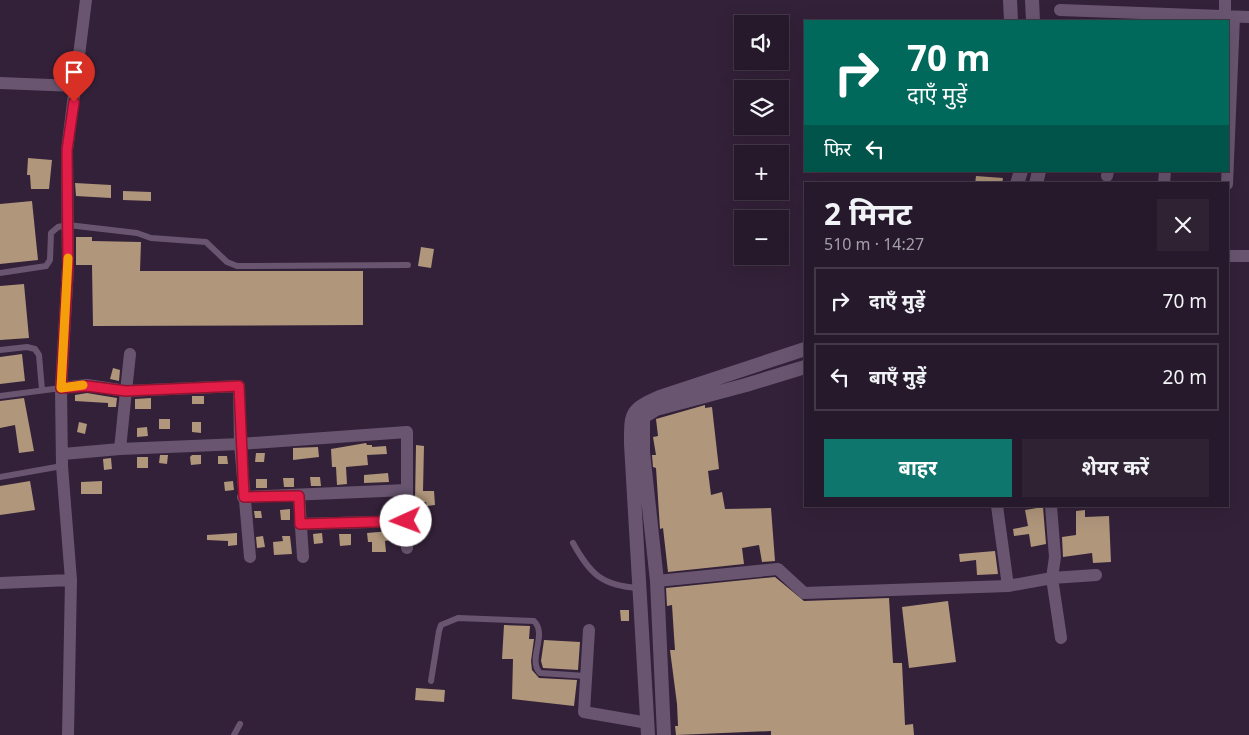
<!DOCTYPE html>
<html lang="hi">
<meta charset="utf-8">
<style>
:root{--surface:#26192b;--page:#2e2233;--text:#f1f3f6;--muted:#a4a0a9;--line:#423847;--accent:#0f766e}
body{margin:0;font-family:"Noto Sans","Noto Sans Devanagari",sans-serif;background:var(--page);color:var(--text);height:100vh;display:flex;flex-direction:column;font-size:19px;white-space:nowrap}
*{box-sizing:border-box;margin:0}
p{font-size:16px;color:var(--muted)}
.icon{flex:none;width:28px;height:28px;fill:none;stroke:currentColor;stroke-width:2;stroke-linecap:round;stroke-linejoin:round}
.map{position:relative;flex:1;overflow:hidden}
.panel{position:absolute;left:804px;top:182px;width:425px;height:325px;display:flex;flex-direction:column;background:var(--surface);border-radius:0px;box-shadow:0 5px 20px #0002,0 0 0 1px var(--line)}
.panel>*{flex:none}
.hud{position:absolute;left:804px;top:20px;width:425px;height:152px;border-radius:0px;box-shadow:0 5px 20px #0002,0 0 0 1px var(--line);background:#00695c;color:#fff;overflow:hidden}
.buttons{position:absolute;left:734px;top:15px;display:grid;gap:10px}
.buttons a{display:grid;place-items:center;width:55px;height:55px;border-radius:0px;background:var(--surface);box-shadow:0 5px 20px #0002,0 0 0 1px var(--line);font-size:25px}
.pin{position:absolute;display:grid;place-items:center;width:42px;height:42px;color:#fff;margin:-51px -21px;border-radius:50% 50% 50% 0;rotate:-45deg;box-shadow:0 0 5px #0007}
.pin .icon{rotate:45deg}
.me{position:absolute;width:55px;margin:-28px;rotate:268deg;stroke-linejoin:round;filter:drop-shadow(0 0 4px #0008)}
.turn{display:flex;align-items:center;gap:18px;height:105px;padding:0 20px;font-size:22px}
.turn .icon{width:65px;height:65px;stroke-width:2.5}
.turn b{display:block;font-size:35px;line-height:42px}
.then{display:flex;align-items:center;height:48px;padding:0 20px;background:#0003;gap:10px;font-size:19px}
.round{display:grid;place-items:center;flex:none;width:52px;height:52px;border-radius:0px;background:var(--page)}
.summary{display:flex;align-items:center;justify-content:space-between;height:85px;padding:0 20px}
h1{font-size:30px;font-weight:700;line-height:38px}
.button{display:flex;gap:10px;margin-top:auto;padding:10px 20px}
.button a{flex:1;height:58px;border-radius:0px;background:var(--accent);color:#fff;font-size:20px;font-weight:700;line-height:58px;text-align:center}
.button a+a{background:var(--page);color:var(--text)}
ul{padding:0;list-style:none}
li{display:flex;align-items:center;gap:15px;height:68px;margin:0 10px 8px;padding:0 10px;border:2px solid var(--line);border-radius:0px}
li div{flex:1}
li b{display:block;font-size:19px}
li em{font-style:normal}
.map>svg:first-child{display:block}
.building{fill:#b0967b}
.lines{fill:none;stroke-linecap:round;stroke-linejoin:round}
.service{stroke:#695570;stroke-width:6}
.minor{stroke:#695570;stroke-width:12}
.tertiary{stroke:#695570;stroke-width:14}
.route-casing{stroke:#92132f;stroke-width:12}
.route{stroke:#e11d48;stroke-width:9}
.slow{stroke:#f59e0b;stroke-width:9}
</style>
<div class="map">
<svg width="1249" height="735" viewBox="0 0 1249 735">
<rect width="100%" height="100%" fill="#332139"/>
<path class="building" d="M28 158 52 160 49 189H31L30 175H27Z
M976 176 1003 178 1002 184H975Z
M75 183 111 185V198L76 196Z
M123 191 151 192V201L123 200Z
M32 201 38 260 0 264V204Z
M76 237H92V241L141 242 140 271H363V325L93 326 92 265H76Z
M421 247 434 249 431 268 418 266Z
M24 284 29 338 0 340V286Z
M22 354 25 381 0 384V357Z
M113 368 120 370 119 381 110 379Z
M87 393 117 398 116 407H108V403L75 401V395Z
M192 396H204V404H192Z
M24 398 34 451 19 453 15 425 0 428V401Z
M151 398V409H135V399Z
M705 405V408L712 407 719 469 708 471 711 495 722 492 725 509 771 508 775 561 762 562 759 545 742 548 744 564 668 572 663 528 660 529 656 468 653 467 652 455H656L653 437 658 436 656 419Z
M159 419H170V429H159Z
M79 422 87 424 85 434 77 432Z
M192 422H201V433L192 432Z
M147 427 148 436 137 437V428Z
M366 443 367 445H372V447L386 446 387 454 367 455 368 465 346 467 347 484 337 485 336 467H332L331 449Z
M416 445 424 446 423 491H434L435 505 427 506 426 502H415Z
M318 447 319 457 293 460V448Z
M256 453H265L264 462H255Z
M160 455H168L167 464 159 463Z
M192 455H201V464L191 465 190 457Z
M218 456H227L228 464H218Z
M137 457H148V468H137Z
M111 458 112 469 104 470 103 459Z
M388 473 389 482 364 483V475Z
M310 477H320L321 486H311Z
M283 478H294V487H284Z
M256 479H267V488H256Z
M30 481 35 510 0 515V486Z
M102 481V494H81V482Z
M233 481 234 490 225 491 224 482Z
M1043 507 1046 544 1031 547 1029 534 1014 536 1013 529 1028 526 1025 510Z
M290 509V520H281L280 510Z
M1085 510V517L1109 516 1111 562 1093 563 1092 553 1063 557 1062 537 1076 535V511Z
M254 511H261L262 518H255Z
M422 527 423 537H415V528Z
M390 531 391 540 385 541 386 552H372V542H368L367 533Z
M237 533V545L228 546V541L207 540V535Z
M322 533 323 543 314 544 313 534Z
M339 534H351V545L340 546Z
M263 536 265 547 257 548 256 537Z
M282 536H290L292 554 274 555 273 542 283 541Z
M995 551 998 574 977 575 976 560 960 562 959 554Z
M775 577 804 601 889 598 893 663H902L905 725 913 724 914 735H771V731L676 735 675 726H678L677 704 670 650H675L674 636 672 605 667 606 666 588Z
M948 601 956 662 909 668 902 607Z
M620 610H629V621H621Z
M504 625 530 626 529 639H534L531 661 532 670 539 678 577 680 574 706 512 699 513 659H502Z
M544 640 580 642 578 670 543 668 541 661Z
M416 688 445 690 444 702 415 700Z"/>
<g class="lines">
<path class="service" d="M0 273 46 266 50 260 51 233 58 227 68 225 137 233 151 238 206 242 227 262 237 266 408 265
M0 350 27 347 35 349 39 355 42 390
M0 396 61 388
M0 477 62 466
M573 543C590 574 602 586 639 588
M431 681 439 631 441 625 458 618 534 621C548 635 527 659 540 673L586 676
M234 735 240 724"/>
<path class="minor" d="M1060 10 1249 17
M1225 16V0
M0 83 76 86
M1107 176 1108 171
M1164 184 1165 171
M1227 184 1234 17
M1228 256H1249
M61 388 87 385 126 391 130 354
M63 454 120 449 126 391 239 386 240 444 120 449
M299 496 303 557
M243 497 407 490V548
M997 506 1008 586
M1051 506 1055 557 1052 578 1061 638
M300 524 406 521
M250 557 240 444 407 432V490
M657 581 778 569 804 593 1008 586 1052 578 1096 575
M0 583 71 580
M589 630 584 712 648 723
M68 735 71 580 62 466 61 388 68 267 67 150 86 0"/>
<path class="tertiary" d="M1010 0 1011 21
M1032 0 1033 21
M1017 184 1021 171
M1036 184 1039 171
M648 735 631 444C631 413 630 410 660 397L805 349
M664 735 657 581 643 452V417L656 409 746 385 805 367"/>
</g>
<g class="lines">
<defs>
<path id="route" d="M74 102 67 150 68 267 61 388 87 386 126 391 239 386 244 497 299 496 300 524 406 521"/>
</defs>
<use href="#route" class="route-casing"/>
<use href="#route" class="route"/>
<path class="slow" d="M68 258 61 388 83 385"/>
</g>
</svg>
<div class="buttons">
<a><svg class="icon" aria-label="sound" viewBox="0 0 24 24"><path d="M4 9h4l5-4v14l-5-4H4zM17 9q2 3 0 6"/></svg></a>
<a><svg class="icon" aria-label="layers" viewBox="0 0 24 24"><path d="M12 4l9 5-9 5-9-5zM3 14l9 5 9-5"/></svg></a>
<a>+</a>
<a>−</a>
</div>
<div class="pin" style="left:74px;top:102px;background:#d93025"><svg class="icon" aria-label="arrive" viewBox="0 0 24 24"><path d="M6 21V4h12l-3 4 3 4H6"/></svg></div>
<svg class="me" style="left:406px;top:521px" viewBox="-20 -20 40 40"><circle r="19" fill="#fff"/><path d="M0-13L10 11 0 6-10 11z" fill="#e11d48"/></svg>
<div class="hud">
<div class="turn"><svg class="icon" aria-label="right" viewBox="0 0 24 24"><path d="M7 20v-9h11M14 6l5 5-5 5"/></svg><div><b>70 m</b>दाएँ मुड़ें</div></div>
<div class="then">फिर<svg class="icon" aria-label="left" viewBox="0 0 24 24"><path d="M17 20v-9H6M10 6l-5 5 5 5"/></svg></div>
</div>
<section class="panel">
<div class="summary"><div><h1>2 मिनट</h1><p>510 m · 14:27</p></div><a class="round"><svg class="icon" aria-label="close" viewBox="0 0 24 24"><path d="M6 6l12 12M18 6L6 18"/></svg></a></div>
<ul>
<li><svg class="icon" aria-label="right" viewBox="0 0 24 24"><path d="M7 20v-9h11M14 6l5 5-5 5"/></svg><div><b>दाएँ मुड़ें</b></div><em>70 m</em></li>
<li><svg class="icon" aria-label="left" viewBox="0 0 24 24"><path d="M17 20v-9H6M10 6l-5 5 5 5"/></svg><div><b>बाएँ मुड़ें</b></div><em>20 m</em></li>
</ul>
<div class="button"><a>बाहर</a><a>शेयर करें</a></div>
</section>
</div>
